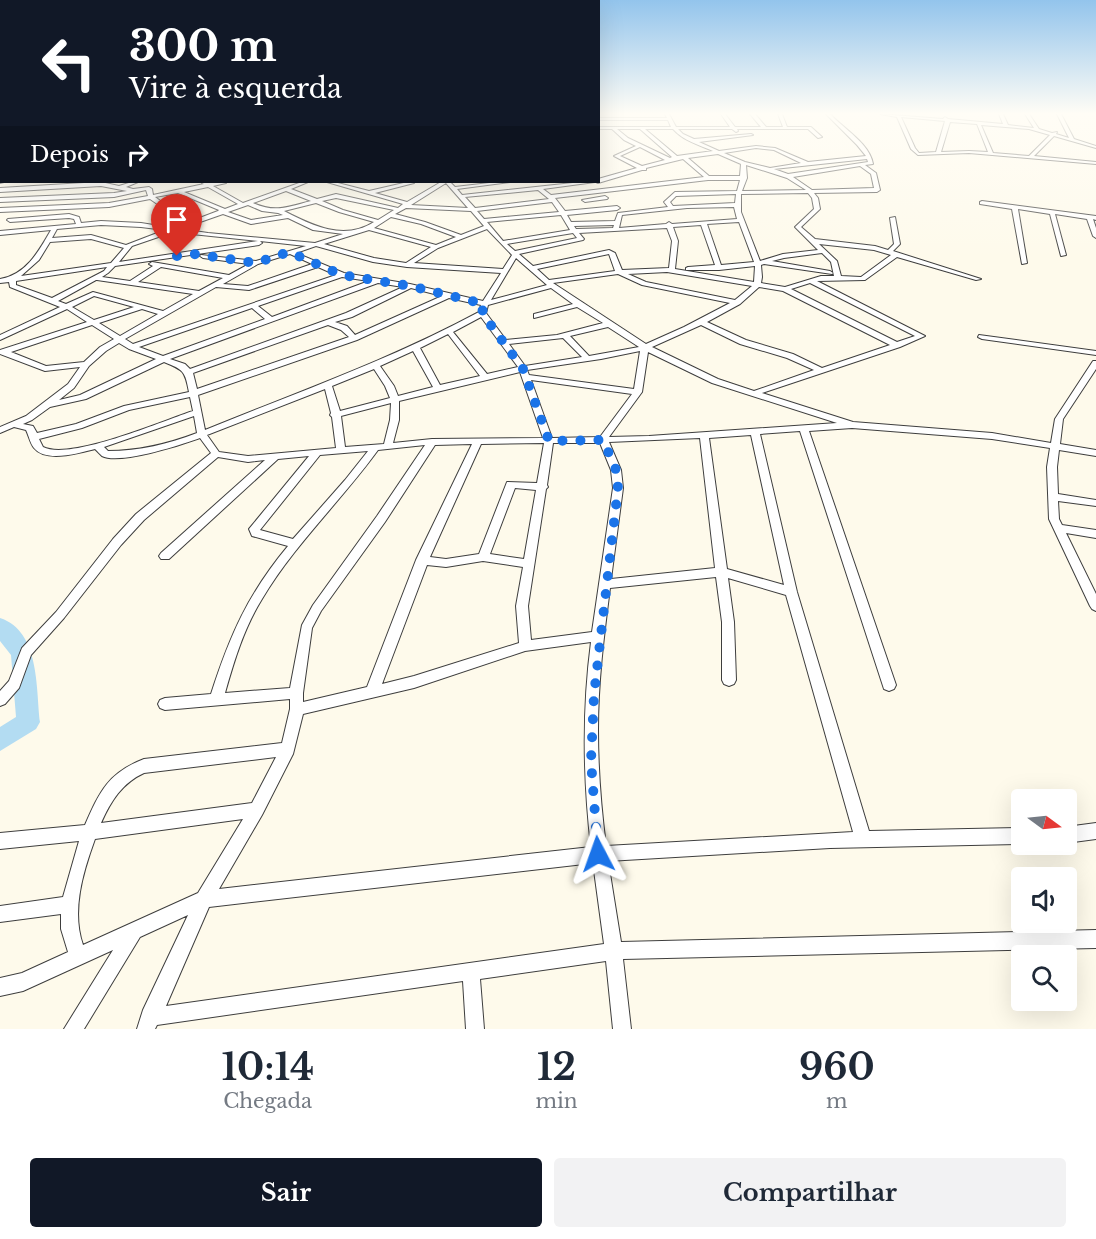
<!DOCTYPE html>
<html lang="pt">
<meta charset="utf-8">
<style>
:root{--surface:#fff;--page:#f2f2f3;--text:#1f2937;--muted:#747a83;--accent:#111827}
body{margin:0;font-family:"Libre Baskerville",serif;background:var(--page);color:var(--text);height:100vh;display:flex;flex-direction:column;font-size:22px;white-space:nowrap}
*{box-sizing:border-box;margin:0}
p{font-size:20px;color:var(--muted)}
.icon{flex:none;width:33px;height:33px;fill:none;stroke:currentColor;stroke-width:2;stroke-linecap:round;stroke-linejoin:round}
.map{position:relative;height:1029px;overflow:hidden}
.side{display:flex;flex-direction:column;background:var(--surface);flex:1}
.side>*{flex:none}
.banner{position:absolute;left:0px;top:0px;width:600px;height:183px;box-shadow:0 6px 24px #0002;background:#111827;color:#fff;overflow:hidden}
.needle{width:39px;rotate:105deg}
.buttons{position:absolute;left:1011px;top:789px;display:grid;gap:12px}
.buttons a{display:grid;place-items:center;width:66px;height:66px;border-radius:6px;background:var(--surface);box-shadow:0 6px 24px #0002;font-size:30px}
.pin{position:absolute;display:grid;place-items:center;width:51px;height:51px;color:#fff;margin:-62px -26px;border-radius:50% 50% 50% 0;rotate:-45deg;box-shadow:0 0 6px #0007}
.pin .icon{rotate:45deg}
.me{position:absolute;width:66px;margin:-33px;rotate:356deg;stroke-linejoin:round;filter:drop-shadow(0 0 4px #0008)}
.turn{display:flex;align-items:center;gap:21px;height:126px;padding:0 30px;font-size:27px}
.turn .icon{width:78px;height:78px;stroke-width:2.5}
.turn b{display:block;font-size:42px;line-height:51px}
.then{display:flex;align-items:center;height:57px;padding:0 30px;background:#0003;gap:12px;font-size:22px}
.eta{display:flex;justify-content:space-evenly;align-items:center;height:102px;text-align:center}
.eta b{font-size:36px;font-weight:700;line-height:42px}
.action{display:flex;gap:12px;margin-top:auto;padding:12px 30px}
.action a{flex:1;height:69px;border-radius:6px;background:var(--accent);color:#fff;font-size:24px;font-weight:700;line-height:69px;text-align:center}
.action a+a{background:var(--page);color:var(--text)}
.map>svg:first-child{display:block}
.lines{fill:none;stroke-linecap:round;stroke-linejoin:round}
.river{fill:#b3dcf2;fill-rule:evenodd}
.minor-casing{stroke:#3e3e3e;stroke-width:2}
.minor{fill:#fff;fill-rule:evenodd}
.route{stroke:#1a73e8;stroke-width:10;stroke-dasharray:0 18}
</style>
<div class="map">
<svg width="1096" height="1029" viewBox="0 0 1096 1029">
<rect width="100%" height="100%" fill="#fefaeb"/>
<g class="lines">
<path class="river" d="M0 618C40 631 36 688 40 722L36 729 0 751V727L16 717 11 655 0 641Z"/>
<defs>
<path id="minor" d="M665 114H669L676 127H730L721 114H725L735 127H761L750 114H755L766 127H783L778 114H782L787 127H811L822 137 818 138 808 129H737L738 131 736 132 732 129H678L683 134 694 139 751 134 753 135 699 142 719 151 756 146 775 148 808 162 866 156 857 145 826 114H830C844 129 870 144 873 164L865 165 876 173 880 190 877 192 814 193 818 198 820 209 801 227 815 239 875 246 888 250 894 244 890 218 895 217 900 244 893 251 981 279 976 280 897 257 865 280 817 281 925 336 900 347 762 393 853 422 992 433 1051 443 1055 419 1093 361H1096V369L1063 419 1060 444 1096 450V456L1059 450 1057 467 1058 494 1096 500V506L1058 501 1059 519 1062 525 1096 530V538L1066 533 1096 594V611L1092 609 1090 606 1049 519 1047 467 1050 448 992 439 852 428 809 431 896 685 894 689 889 691 884 689 800 431 760 434 797 592 869 831 1022 828V844L830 848 608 861 621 942 1096 930V948L623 959 631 1029H613L606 961 480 979 484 1029H466L463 981 157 1025 155 1029H137L143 1010 188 915 140 937 84 1029H64L113 950 23 991 0 996V978L22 973 68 952 61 929V914L0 922V906L63 897 79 841 0 849V833L85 825C100 791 108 773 144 759L282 743 290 709V699L165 710 160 708 158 704 160 700 165 698 211 694C230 635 248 594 288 546L252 536 249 529 309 456 278 459 169 559H161L159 556 161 553 265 460 248 462 218 457 144 520 121 545 64 618 31 655 19 688 5 704 0 706V691L9 681 22 648 56 612 113 539 136 514 211 453 200 438C181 445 119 465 102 456 100 454 98 452 95 449 79 453 46 463 34 448 30 443 29 436 26 430L14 427 0 433V427L26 416 68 384 80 367 45 371 0 354V350L87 322 67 309 0 340V335L60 307 10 287 9 282 0 283V279C26 275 39 251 51 230L0 235V231L76 224 74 219 69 218 10 222 7 220 8 219 69 214 79 217 81 223 101 221 141 223 172 228 192 221 166 210 150 199 109 207 0 212V208L109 203 148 196 146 190 114 197 0 202V198L114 193 127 191 101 186 0 192V188L101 182 119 186 132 182H138L126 187 133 189 149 187 152 189 153 195 204 184 202 183 205 182 209 183 226 182V183L213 186 243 203 302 182H308L291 189 317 199 336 194 398 208 403 204 327 182H334L369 191 408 182H414V183L375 193 407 202 441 182H450L455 187 498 182H510L457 189 462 195 582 182H595L543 189 551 195 704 177 683 159 646 168V170H642L598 183 596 182H598V179L637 168 614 156 636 146 624 140 612 129H598V127H671L668 120H598V118H667ZM617 129H640L672 157 670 158 628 138ZM645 129H673C684 141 699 145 713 151L677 156ZM640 147 665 160 642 166 620 156ZM756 148 774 150 801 163 770 168 745 162 724 153ZM718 154 741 164 740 176H709L688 158ZM867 159 868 162 788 174 774 169ZM746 165 787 178 806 190 742 191 747 178ZM860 166 871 174 874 188 812 190 793 177ZM708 180H740L737 191 675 192 664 202 668 207 618 213 615 221 571 222 567 215 617 210 620 208 617 206 565 211 555 198ZM446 183 468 208 411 205ZM208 187 238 204 225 209 184 192ZM538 190 549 199 475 208 465 197ZM286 191 311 201C288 207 275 213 253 203ZM178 193 219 210 218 211 197 219 170 208 155 197ZM808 193 812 198 814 209 795 227 818 250 783 254 760 261 741 212V194ZM736 194 735 203 673 206 670 202 676 196ZM336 198 394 210 378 220 343 210 322 201ZM552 202 559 212 484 219 477 211ZM316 203 339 212 374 222C344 241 313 226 284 211ZM248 205 262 211 278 213 283 215 251 220 228 212ZM734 207 737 219 672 224 669 222 666 224 619 228 622 215 687 208ZM406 208 471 211 484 226 461 235 425 222 395 214ZM223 214 251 224 288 218 313 230 343 234 315 243 208 233 180 229ZM561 215 570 230 503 241 487 222ZM391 217 421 224 456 237 436 245 374 228ZM739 222 754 262 721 265 707 224ZM101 225 141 227 165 230 126 245 91 235 52 238 57 229ZM614 225 613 228 576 229 574 226ZM701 225 715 265 688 267 686 268V270H719L755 266 754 282 675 269 678 241 673 227ZM667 228 672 241 669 268 622 270 615 253 609 250 533 266 519 254 583 240 584 239 579 233ZM487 229 512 255 503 269 414 263 438 248ZM369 230 431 247 406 263 374 258 324 244ZM173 232 258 241 119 262 132 246ZM573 233 577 238 515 251 507 244ZM91 239 124 248 111 263 21 276 39 260 50 242ZM260 241 306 246 256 261 201 255 200 256 203 258 249 264 229 275 152 262 149 264 153 266 130 281 102 277 108 273 115 266 259 245 262 243ZM819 244 874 250 891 255 861 277 841 276 837 261ZM316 246 373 262 407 267 501 273 483 301 410 284 344 273 296 253ZM822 253 831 262 834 276H821L785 287 761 283 762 277 761 265 764 264 832 274 833 273 830 271 772 261 784 258ZM290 254 312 264 248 286 223 284 258 264ZM609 254 615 271 549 280 537 269ZM516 258 547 285 491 300ZM107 267 104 271 52 298 16 285V281ZM161 267 223 278 199 291 138 282ZM318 267 336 275 133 344 125 339 216 287 249 290ZM667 272 752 286 735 300 646 282 628 274ZM618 274 642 285 730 303 684 327 646 344 553 283ZM342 277 369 281 272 317 258 306ZM96 280H97L193 294 163 311 93 292 66 304 58 301ZM378 283 403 287 346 313 190 369 185 364 170 359ZM810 283 915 336 897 342 791 289ZM759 287 783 291 890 345 822 368 793 354 746 340 707 322 740 304ZM411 288 442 296 355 335 347 326 335 322 352 317ZM551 288 573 304 534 314V318L577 307 603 323 557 335 506 340 486 313 488 305ZM94 296 134 307 94 320 72 307ZM449 298 481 305 479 312C392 359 298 392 205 430L198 395 357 340ZM252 308 265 319 163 356 139 347ZM142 309 158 314 120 336 99 323ZM481 317 518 367 487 374 453 332ZM92 325 114 339 100 347 84 362 46 366 11 352ZM328 325 341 330 349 337 197 389 193 373ZM701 325 740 344 787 358 814 370 754 391 718 379 652 347ZM608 327 639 347 589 356 570 336ZM448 334 480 376 440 385 420 348ZM563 338 582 357 525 366 509 344ZM119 343 129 349 156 359 80 395 59 400 74 388 89 366 106 351ZM413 351 433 387 398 396 394 386 380 366ZM640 351 634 389 529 375 527 370 601 359ZM648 352 712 383 837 423 649 436 609 437 642 392ZM164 362C184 370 185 371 189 392L124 406 76 424 37 433 33 426 23 424 32 420 50 407 86 399ZM374 369 385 386 390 398 340 411 332 386ZM520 372 543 438 432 439 393 443 399 420V401ZM531 380 632 394 600 437 552 438ZM325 389 331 413 330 415 332 417 336 448 248 456 219 452 207 435ZM190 397 193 411C162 421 70 461 43 447L39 439 82 428 129 410ZM391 403 390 420 384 444 345 447 341 416ZM194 416 197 433C168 444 140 451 108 451L104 447ZM751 435 784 585 727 569 709 438ZM700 438 715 568 611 579 623 488 621 470 609 442ZM544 443 537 483 507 482 479 554 446 559 430 557 481 444ZM553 443H600L611 470 613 488 592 632 531 640 528 606 546 489 548 487 547 485ZM472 444 416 560 367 687 303 702V693L312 628 321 611 385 522 435 445ZM425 445 377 516 313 605 302 625 290 688 225 693C234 661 244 628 262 599 294 545 341 501 378 450ZM368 451 345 480 293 539 260 530 320 455ZM515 488 536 490 524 559 490 554ZM483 561 523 567 516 606 519 643 414 676 382 684 427 565 446 567ZM716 577 722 622V680L724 684 729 686 734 684 736 680 734 622 728 578 786 595 853 832 606 846C601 807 598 769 598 730 598 682 604 635 610 588ZM591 642C582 711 583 778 591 847L219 889 262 815 293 754 303 714 414 688 525 651ZM276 757 252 803 101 823C111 801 122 783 144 773ZM243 819 198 893 83 945C71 911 83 872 95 839ZM593 863 604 944 166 1006 209 907Z
M880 114 943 119 945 117 948 119 1003 124 999 114H1003L1008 125 1034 128 1025 114H1029L1039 129 1052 133 1057 132 1056 134 1069 138 1057 114H1061L1074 139 1096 146V148L1054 136 1034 156 1096 162V164L969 153 918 155 911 149 897 117ZM901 117 945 121 936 152 919 153 915 148ZM950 122 977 124 988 152 969 151 941 152ZM981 125 1029 129 1050 135 1029 156 993 153Z
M0 128H2V131H0Z
M0 140H2V142H0Z
M0 154H2V156H0Z
M0 163H2V165H0Z
M0 171H2L0 175Z
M0 179 2 182H4L0 183Z
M605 196 608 198 607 199 585 202 582 200Z
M982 201 1096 216V220L1093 219 1096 228V238L1093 236 1087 219 1055 214 1066 255 1061 256 1050 214 1018 209 1027 263 1022 264 1012 209 980 204V202Z
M979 335 1096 351V355L982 339 978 337Z
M1096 823V839L1066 843V827Z"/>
</defs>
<use href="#minor" class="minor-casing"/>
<use href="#minor" class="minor"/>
</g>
<linearGradient id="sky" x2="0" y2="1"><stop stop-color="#93c4ec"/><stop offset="0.44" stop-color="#fffdf6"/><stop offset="1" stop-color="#fffdf6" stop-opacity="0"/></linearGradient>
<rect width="1096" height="258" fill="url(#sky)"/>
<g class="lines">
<path class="route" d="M177 256 194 254 256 263 289 252 342 275 410 286 484 304 482 313 523 369 549 441 603 440 616 470 618 488 594 695 591 761 598 854"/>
</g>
</svg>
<div class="buttons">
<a><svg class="needle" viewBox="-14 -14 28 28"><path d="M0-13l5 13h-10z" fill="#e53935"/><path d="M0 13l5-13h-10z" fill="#747a83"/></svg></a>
<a><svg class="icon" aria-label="sound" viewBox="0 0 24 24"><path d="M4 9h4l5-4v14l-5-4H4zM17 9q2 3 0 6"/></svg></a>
<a><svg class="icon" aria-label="search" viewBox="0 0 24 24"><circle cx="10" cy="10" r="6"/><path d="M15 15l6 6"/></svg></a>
</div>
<div class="pin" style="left:177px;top:256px;background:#d93025"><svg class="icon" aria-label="arrive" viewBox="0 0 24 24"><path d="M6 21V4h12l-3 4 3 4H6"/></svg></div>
<svg class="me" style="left:598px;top:854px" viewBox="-20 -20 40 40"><path d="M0-17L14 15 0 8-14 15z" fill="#1a73e8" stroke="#fff" stroke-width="4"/></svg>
<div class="banner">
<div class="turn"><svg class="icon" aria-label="left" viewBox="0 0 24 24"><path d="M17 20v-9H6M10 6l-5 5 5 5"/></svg><div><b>300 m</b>Vire à esquerda</div></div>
<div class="then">Depois<svg class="icon" aria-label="right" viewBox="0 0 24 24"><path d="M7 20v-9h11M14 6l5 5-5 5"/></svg></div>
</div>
</div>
<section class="side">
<div class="eta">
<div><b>10:14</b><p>Chegada</p></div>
<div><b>12</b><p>min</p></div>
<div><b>960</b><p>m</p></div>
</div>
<div class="action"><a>Sair</a><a>Compartilhar</a></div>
</section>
